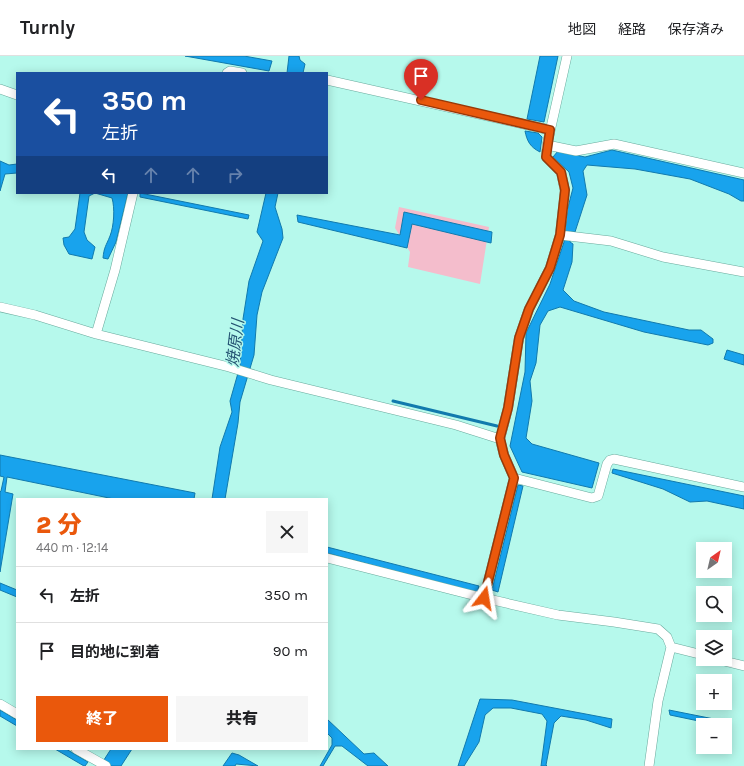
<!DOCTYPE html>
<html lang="ja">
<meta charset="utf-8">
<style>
:root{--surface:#fff;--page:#f6f6f6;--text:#202124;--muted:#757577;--line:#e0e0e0;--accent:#ea580c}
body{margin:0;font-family:Karla,"Noto Sans JP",sans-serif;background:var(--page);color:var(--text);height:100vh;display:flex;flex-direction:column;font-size:15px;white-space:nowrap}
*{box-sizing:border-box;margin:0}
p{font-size:13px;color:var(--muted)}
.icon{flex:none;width:22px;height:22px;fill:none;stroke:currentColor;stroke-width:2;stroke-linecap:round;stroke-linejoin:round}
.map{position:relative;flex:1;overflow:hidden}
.drawer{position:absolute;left:16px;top:442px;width:312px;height:252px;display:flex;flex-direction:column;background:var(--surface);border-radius:0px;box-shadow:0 2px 10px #0003}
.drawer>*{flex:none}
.banner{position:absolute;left:16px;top:16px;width:312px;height:122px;border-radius:0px;box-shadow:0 2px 10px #0003;background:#1a4fa0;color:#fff;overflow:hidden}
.needle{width:26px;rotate:34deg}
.buttons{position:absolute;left:696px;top:486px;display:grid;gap:8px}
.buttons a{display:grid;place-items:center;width:36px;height:36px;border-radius:0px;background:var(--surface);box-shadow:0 2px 10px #0003;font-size:20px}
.pin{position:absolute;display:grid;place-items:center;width:34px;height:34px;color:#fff;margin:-41px -17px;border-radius:50% 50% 50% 0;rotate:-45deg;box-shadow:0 0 4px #0007}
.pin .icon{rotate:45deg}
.me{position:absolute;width:44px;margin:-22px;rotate:14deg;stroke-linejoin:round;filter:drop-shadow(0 0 3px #0008)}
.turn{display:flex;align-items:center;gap:14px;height:84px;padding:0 20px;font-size:18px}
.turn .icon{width:52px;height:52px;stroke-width:2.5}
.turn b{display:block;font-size:28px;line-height:34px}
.lanes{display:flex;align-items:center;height:38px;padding:0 20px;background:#0003;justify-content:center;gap:20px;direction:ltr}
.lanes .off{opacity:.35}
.round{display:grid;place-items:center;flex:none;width:42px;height:42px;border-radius:0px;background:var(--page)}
.overview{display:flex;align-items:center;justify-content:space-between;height:68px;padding:0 20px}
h1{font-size:24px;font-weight:800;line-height:30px;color:var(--accent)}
.primary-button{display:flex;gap:8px;margin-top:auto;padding:8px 20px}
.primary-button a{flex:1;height:46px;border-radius:0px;background:var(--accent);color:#fff;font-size:16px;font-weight:800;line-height:46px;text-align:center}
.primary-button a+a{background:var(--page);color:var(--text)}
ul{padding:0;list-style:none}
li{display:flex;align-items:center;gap:12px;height:56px;padding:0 20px;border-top:1px solid var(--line)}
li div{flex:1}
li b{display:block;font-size:15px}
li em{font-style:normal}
header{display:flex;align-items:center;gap:24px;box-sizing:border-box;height:56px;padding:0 20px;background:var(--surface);border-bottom:1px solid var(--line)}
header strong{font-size:19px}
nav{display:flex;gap:22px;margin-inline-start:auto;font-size:14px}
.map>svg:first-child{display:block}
.green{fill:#f4bdcc}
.water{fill:#18a3ed;stroke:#117aad}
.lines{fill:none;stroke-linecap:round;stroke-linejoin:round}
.stream{stroke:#117aad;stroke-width:3}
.minor-casing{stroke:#69aa9d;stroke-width:10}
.minor{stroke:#fff;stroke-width:9}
.route-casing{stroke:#983908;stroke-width:10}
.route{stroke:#ea580c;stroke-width:7}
.labels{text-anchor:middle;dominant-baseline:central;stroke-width:3;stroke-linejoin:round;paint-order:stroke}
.water-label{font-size:16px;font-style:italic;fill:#255473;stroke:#b6f9ec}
</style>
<header>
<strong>Turnly</strong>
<nav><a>地図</a><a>経路</a><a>保存済み</a></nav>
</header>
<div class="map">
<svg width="744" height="710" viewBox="0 0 744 710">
<rect width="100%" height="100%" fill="#b6f9ec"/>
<path class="green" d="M399 151 489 171 480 228 408 211 410 196 395 172Z"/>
<path class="water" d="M185 0H244L272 5 269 15Z
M289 0H299L300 4 305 8 303 17H287Z
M540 0H558L544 66 527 63Z
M525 75 538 77 542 81 540 96C530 91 527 85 525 75Z
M612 94 744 124V145H741L729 138 690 123 635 113 587 109 583 115 587 139 575 176H571L570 186 573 188 572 206 563 234 574 245 604 256 689 274H701L713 283V287L708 289 644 276 560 251 548 255 540 269 536 307 530 325 532 345 526 382 532 388 599 407 592 432 522 416 510 390 525 316 526 277 550 228 564 186 567 155 573 132 569 116 553 101 558 95 585 101Z
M0 105 9 109 17 108V117L5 118 0 135Z
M80 137H95L89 140 84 176 87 184 95 191 92 203 69 198 64 189 63 182 69 181 75 173Z
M95 137H128L116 186 108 203 103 202C104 191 106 190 110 180 114 170 115 152 112 142Z
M140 137 249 159 248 163 140 141Z
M266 137H278L275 151 282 173 283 182 262 236 257 259 254 299 240 346 238 367 225 443H212L220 391 232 356 230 345 240 310 243 263 249 225 263 185 257 176Z
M404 156 492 176 491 187 412 168 407 192 298 166 297 159 400 179Z
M727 294 744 299V309L724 303Z
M0 399 195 437 194 443H114L7 421 5 436 13 438 0 516V436L1 435 4 421 0 420Z
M613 413 744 440V453L707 445 690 446 663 433 612 417Z
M518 429 523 430 498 536 492 534Z
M327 491 479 530 477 537 327 497Z
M0 527 17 534V541L0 534Z
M480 643 512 644 612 663 611 672 586 664 561 660 554 667 546 709 547 710H541L547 665 542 658 511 652H493L485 659 479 686 464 710H458Z
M0 654 17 664V670L0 660Z
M669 654 719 664 718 669H713V668L670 659Z
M327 663 364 698 374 697 388 710H368L342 690H335L323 710H320L332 689V682L327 677Z
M55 693H66L88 706 85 710H84Z
M111 693H132L121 710H100Z
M232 697 239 699 258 710 236 708 235 710H223Z"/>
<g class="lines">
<path class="stream" d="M393 345 497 370"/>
<defs>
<path id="minor" d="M567 0 547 89 546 101 561 116 565 135 560 179 550 212 529 253 519 282 508 352 500 383 504 399 514 422 484 542 558 559 614 566 658 573 667 581 671 591 658 645 649 710
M227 17 230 15 242 17
M327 24 550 74
M0 33 17 39
M547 89 576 95 614 88 744 117
M560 179 611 185 663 201 744 216
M0 251 35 259 96 278 229 311 271 324 456 369 500 383
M96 278 115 214 133 137
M514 422 592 442 598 440 607 408 610 404 614 403 744 431
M327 502 484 542
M671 591 703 599
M716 603 744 610
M0 648 17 658
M76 693 106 710"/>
</defs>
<use href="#minor" class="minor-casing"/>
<use href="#minor" class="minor"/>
</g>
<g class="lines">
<defs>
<path id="route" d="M421 44 550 74 546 101 561 116 565 134 560 179 550 212 529 253 519 282 508 352 500 382 504 399 514 422 484 542"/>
</defs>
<use href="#route" class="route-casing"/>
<use href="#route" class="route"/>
</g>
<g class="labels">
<g class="water-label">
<text transform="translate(235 287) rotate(-83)">焼原川</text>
</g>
</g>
</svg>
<div class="buttons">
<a><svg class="needle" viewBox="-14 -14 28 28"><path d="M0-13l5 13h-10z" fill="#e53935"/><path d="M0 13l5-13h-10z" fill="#757577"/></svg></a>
<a><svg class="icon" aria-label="search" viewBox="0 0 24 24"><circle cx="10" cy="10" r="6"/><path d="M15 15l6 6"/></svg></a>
<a><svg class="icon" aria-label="layers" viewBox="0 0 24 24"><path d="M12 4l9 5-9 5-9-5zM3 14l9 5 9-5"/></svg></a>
<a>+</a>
<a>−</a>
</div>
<div class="pin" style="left:421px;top:44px;background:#d93025"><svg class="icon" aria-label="arrive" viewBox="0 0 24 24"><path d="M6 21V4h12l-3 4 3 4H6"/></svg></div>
<svg class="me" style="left:484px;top:542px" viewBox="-20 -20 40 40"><path d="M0-17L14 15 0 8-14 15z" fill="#ea580c" stroke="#fff" stroke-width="4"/></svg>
<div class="banner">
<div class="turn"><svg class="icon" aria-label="left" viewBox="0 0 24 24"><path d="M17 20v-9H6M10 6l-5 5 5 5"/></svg><div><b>350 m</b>左折</div></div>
<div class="lanes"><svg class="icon" aria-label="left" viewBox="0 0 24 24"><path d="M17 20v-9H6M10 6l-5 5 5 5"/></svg><svg class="icon off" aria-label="ahead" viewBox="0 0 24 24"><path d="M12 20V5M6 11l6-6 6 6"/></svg><svg class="icon off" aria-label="ahead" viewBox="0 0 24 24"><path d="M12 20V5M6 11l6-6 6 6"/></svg><svg class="icon off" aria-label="right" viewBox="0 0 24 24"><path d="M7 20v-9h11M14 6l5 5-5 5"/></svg></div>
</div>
<section class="drawer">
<div class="overview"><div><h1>2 分</h1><p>440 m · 12:14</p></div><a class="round"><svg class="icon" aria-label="close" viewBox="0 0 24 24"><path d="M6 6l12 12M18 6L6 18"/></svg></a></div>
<ul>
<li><svg class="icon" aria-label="left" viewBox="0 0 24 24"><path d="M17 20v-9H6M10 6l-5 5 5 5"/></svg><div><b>左折</b></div><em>350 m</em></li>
<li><svg class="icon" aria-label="arrive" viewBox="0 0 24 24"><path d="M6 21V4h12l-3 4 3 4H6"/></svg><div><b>目的地に到着</b></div><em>90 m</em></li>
</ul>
<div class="primary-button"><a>終了</a><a>共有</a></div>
</section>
</div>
